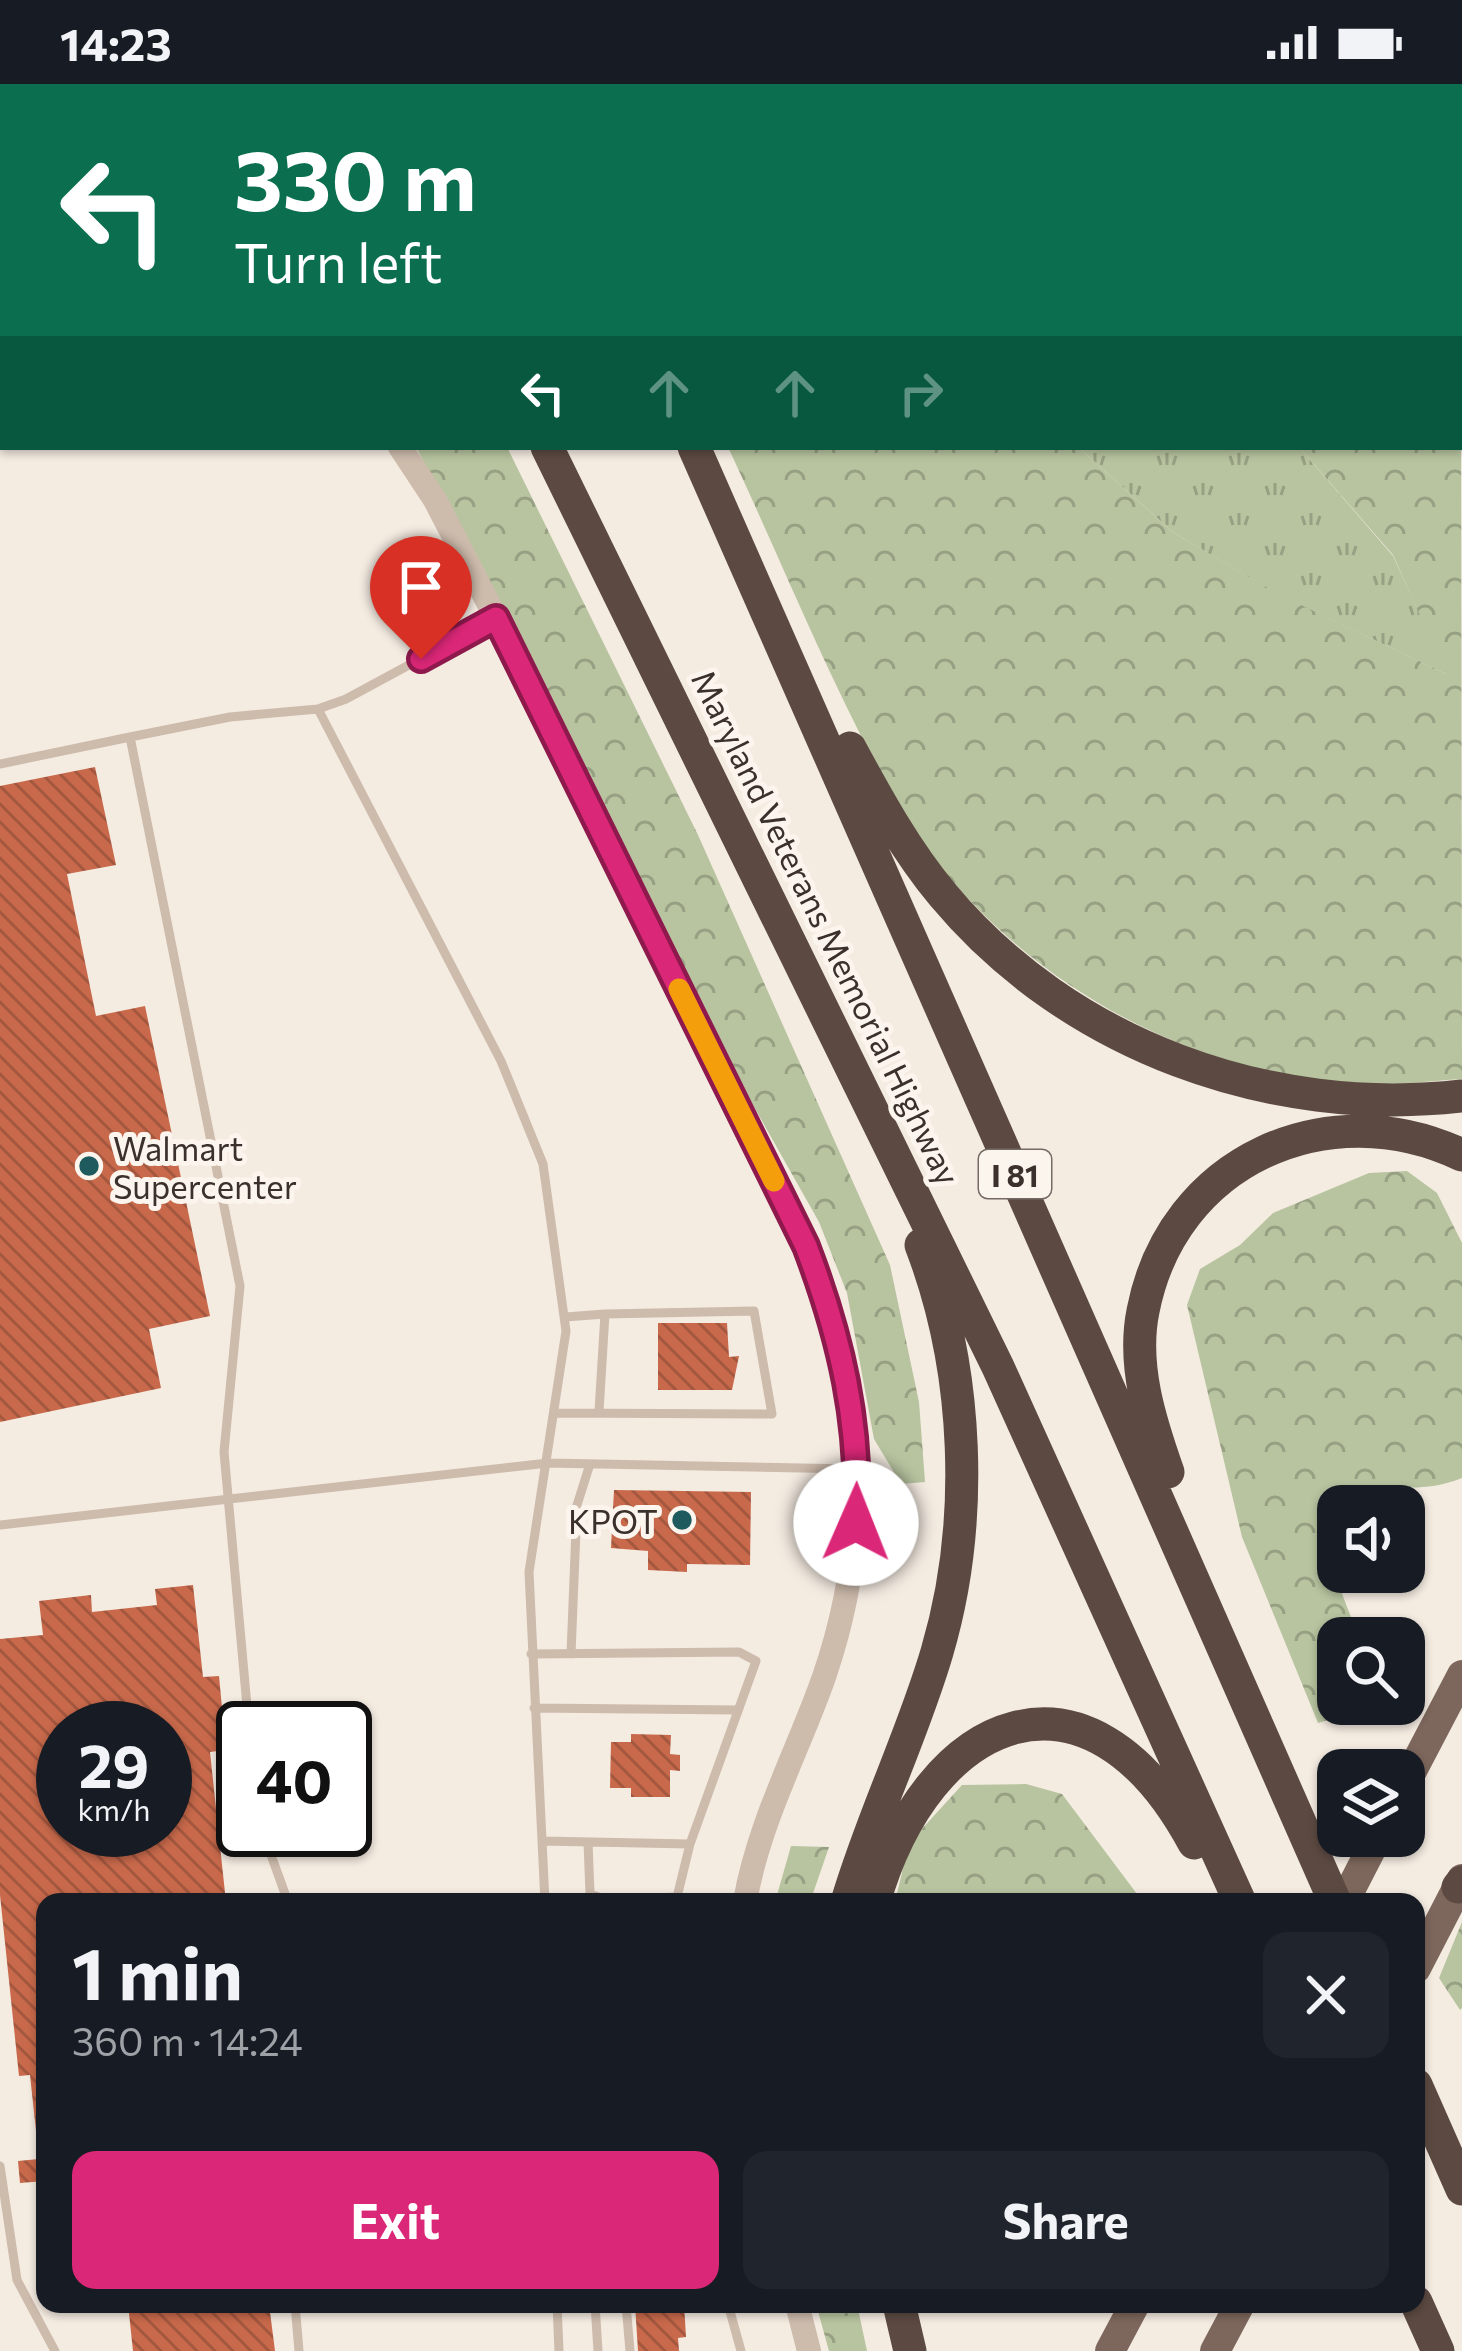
<!DOCTYPE html>
<meta charset="utf-8">
<style>
:root{--surface:#171b24;--page:#20242c;--text:#f1f3f6;--muted:#9ea1a6;--accent:#db2777}
body{margin:0;font-family:Commissioner,sans-serif;background:var(--page);color:var(--text);height:100vh;display:flex;flex-direction:column;font-size:45px;white-space:nowrap}
*{box-sizing:border-box;margin:0}
p{font-size:39px;color:var(--muted)}
.icon{flex:none;width:66px;height:66px;fill:none;stroke:currentColor;stroke-width:2;stroke-linecap:round;stroke-linejoin:round}
.map{position:relative;flex:1;overflow:hidden}
.details{position:absolute;left:36px;top:1809px;width:1389px;height:420px;display:flex;flex-direction:column;background:var(--surface);border-radius:24px;box-shadow:0 3px 9px #0004}
.details>*{flex:none}
.top-card{position:absolute;left:0px;top:0px;width:1464px;height:366px;box-shadow:0 3px 9px #0004;background:#0b6e4f;color:#fff;overflow:hidden}
.fabs{position:absolute;left:1317px;top:1401px;display:grid;gap:24px}
.fabs a{display:grid;place-items:center;width:108px;height:108px;border-radius:24px;background:var(--surface);box-shadow:0 3px 9px #0004;font-size:60px}
.speed{position:absolute;left:36px;top:1617px;display:flex;gap:24px;font-size:60px;font-weight:700;text-align:center}
.speed>*{display:grid;place-content:center;width:156px;height:156px;border-radius:50%;background:var(--surface);box-shadow:0 3px 9px #0004;line-height:1}
.speed small{font-size:30px;font-weight:400}
.speed .limit{border:6px solid #111;border-radius:18px;background:#fff;color:#111}
.pin{position:absolute;display:grid;place-items:center;width:102px;height:102px;color:#fff;margin:-123px -51px;border-radius:50% 50% 50% 0;rotate:-45deg;box-shadow:0 0 12px #0007}
.pin .icon{rotate:45deg}
.me{position:absolute;width:132px;margin:-66px;rotate:1deg;stroke-linejoin:round;filter:drop-shadow(0 0 9px #0008)}
.turn{display:flex;align-items:center;gap:42px;height:252px;padding:0 36px;font-size:54px}
.turn .icon{width:156px;height:156px;stroke-width:2.5}
.turn b{display:block;font-size:84px;line-height:102px}
.lanes{display:flex;align-items:center;height:114px;padding:0 36px;background:#0003;justify-content:center;gap:60px;direction:ltr}
.lanes .off{opacity:.35}
.round{display:grid;place-items:center;flex:none;width:126px;height:126px;border-radius:24px;background:var(--page)}
.head{display:flex;align-items:center;justify-content:space-between;height:204px;padding:0 36px}
h1{font-size:72px;font-weight:700;line-height:90px}
.primary-button{display:flex;gap:24px;margin-top:auto;padding:24px 36px}
.primary-button a{flex:1;height:138px;border-radius:24px;background:var(--accent);color:#fff;font-size:48px;font-weight:700;line-height:138px;text-align:center}
.primary-button a+a{background:var(--page);color:var(--text)}
.status{display:flex;justify-content:space-between;align-items:center;height:84px;padding:0 60px;background:var(--surface);direction:ltr}
.status svg{height:33px;fill:currentColor}
.map>svg:first-child{display:block}
.grass{fill:url(#grass-tufts)}
.forest{fill:url(#forest-crowns)}
.building{fill:url(#building-back-hatch);fill-rule:evenodd}
.lines{fill:none;stroke-linecap:round;stroke-linejoin:round}
.service{stroke:#cdbbac;stroke-width:9}
.tertiary{stroke:#cdbbac;stroke-width:24}
.primary{stroke:#7d675c;stroke-width:30}
.motorway{stroke:#5c4a42;stroke-width:33}
.route-casing{stroke:#8e194d;stroke-width:30}
.route{stroke:#db2777;stroke-width:21}
.slow{stroke:#f59e0b;stroke-width:21}
.poi-dot{fill:#1f5a5e;stroke:#fbf5ee;stroke-width:4.5}
.labels{text-anchor:middle;dominant-baseline:central;stroke-width:10;stroke-linejoin:round;paint-order:stroke}
.shield{fill:#fbf5ee;stroke:#756b66;stroke-width:3}
.shield-label{font-size:30px;font-weight:bold;fill:#3b302b}
.street-label{font-size:33px;fill:#3b302b;stroke:#fbf5ee}
.poi-label{font-size:33px;fill:#3b302b;stroke:#fbf5ee;text-anchor:start}
</style>
<div class="status"><b>14:23</b><svg viewBox="0 0 49 12"><path d="M0 12V9h3v3zM5 12V6h3v6zM10 12V3h3v9zM15 12V0h3v12zM26 1h20v11H26zM47 4h2v5h-2z"/></svg></div>
<div class="map">
<svg width="1462" height="2267" viewBox="0 0 1462 2267">
<defs>
<pattern id="grass-tufts" width="24" height="20" patternUnits="userSpaceOnUse" patternTransform="scale(3)"><rect width="24" height="20" fill="#b8c4a0"/><path d="M3 7l-1-3M5 7V3M7 7l1-3M15 17l-1-3M17 17v-4M19 17l1-3" fill="none" stroke="#97a083"/></pattern>
<pattern id="forest-crowns" width="20" height="18" patternUnits="userSpaceOnUse" patternTransform="scale(3)"><rect width="20" height="18" fill="#b8c4a0"/><path d="M2 6a3 3 0 1 1 6 0M12 15a3 3 0 1 1 6 0" fill="none" stroke="#97a083"/></pattern>
<pattern id="building-back-hatch" width="6" height="6" patternUnits="userSpaceOnUse" patternTransform="scale(3)"><rect width="6" height="6" fill="#c8694b"/><path d="M-1 5l2 2M0 0l6 6M5-1l2 2" fill="none" stroke="#a4573f"/></pattern>
</defs>
<rect width="100%" height="100%" fill="#f4ebe1"/>
<path class="grass" d="M747 0H1180L1182 3H750Z
M1078 363H1299L1393 472 1448 591 1277 510 1174 449Z"/>
<path class="forest" d="M1461 302 1462 995C1426 997 1388 1003 1353 1001 1168 988 981 873 892 710 830 599 782 478 728 363H1078L1174 449 1278 510 1446 590 1393 471 1299 363H1461Z
M416 363H507L698 751 890 1181 919 1318 925 1398 901 1400 874 1355 847 1209 819 1138 723 968Z
M1407 1087 1437 1109 1462 1159V1394C1393 1422 1364 1370 1321 1455L1359 1554H1338V1620H1354L1352 1629 1318 1639 1242 1453 1187 1221 1200 1185 1240 1161 1273 1129 1369 1089Z
M1026 1700 1062 1710 1143 1818H895L909 1759 962 1701Z
M791 1762 829 1763 810 1818H775Z
M1462 1838V1924L1460 1926 1439 1894Z
M816 2220H857L867 2267H829Z"/>
<path class="building" d="M95 683 116 781 67 790 96 932 145 922 210 1232 149 1245 161 1304 0 1338V702Z
M658 1239H727L729 1273 739 1272 732 1306H658Z
M614 1406 751 1408 750 1481 687 1480V1488L648 1486V1467L611 1464Z
M193 1501 203 1593 219 1592 226 1666 210 1668 226 1818H45V2097L20 2099 18 2077 39 2075 30 1991 19 1992 0 1811V1555L43 1551 39 1517 91 1511 92 1528 157 1521 155 1505ZM63 1644H165V1746H63Z
M631 1650 671 1651 670 1670 680 1671V1687L670 1686V1713H631V1704H610L611 1658H631Z
M128 2220H269L275 2267H133Z
M635 2220H684L686 2253 678 2254 679 2267H638Z"/>
<g class="lines">
<path class="service" d="M54 0 59 3
M232 0 234 3
M0 115 3 114
M0 225 3 227
M0 296 3 298
M318 625 501 977 543 1080 566 1247 529 1488 545 1818
M0 680 130 653
M565 1233 605 1230
M556 1329 772 1330 754 1227 605 1230 599 1327
M0 1441 548 1379 855 1385
M531 1570 739 1568 756 1577 690 1760 542 1757
M571 1570 577 1421 590 1380
M534 1624 738 1626
M249 1644 224 1368 240 1202 130 653 230 633 318 625 346 615 494 535
M262 1746 288 1818
M588 1758 590 1810 607 1816 677 1813 690 1760
M0 2082 17 2196 55 2267
M295 2220 299 2267
M557 2220 559 2267
M595 2220 598 2267
M626 2220 630 2267
M728 2220 741 2267"/>
<path class="tertiary" d="M0 28 3 29
M400 363 435 416 496 534 806 1162C862 1309 876 1441 824 1593 798 1667 758 1740 745 1818
M797 2220 809 2267"/>
<path class="primary" d="M1404 1702 1462 1591
M1344 1818 1378 1752
M1416 1884 1462 1795
M1110 2267 1135 2220
M1215 2267 1240 2220"/>
<path class="motorway" d="M367 0 369 3
M526 0 528 3
M547 363 998 1283 1240 1818
M694 363 1335 1818
M850 664C877 714 906 767 943 811 1069 962 1270 1034 1462 1012
M1168 1388C1150 1337 1132 1281 1143 1227 1172 1076 1328 1007 1462 1071
M1458 1803 1462 1798
M847 1818C872 1733 912 1653 937 1568 975 1439 969 1286 921 1161
M874 1818C928 1629 1088 1562 1194 1759
M1416 2001 1462 2105
M1416 2218 1438 2267
M899 2220 910 2267"/>
</g>
<g class="lines">
<defs>
<path id="route" d="M421 575 496 534 806 1162C841 1254 861 1340 856 1439"/>
</defs>
<use href="#route" class="route-casing"/>
<use href="#route" class="route"/>
<path class="slow" d="M679 905 774 1097"/>
</g>
<g class="poi-dot">
<circle cx="89" cy="1082" r="12"/>
<circle cx="682" cy="1436" r="12"/>
</g>
<g class="labels">
<rect class="shield" x="979" y="1066" width="72" height="48" rx="9"/>
<g class="shield-label">
<text x="1015" y="1090">I 81</text>
</g>
<g class="street-label">
<text transform="translate(827 843) rotate(64)">Maryland Veterans Memorial Highway</text>
</g>
<g class="poi-label">
<text x="113" y="1063">Walmart<tspan x="113" dy="38">Supercenter</tspan></text>
<text x="658" y="1436" text-anchor="end">KPOT</text>
</g>
</g>
</svg>
<div class="fabs">
<a><svg class="icon" aria-label="sound" viewBox="0 0 24 24"><path d="M4 9h4l5-4v14l-5-4H4zM17 9q2 3 0 6"/></svg></a>
<a><svg class="icon" aria-label="search" viewBox="0 0 24 24"><circle cx="10" cy="10" r="6"/><path d="M15 15l6 6"/></svg></a>
<a><svg class="icon" aria-label="layers" viewBox="0 0 24 24"><path d="M12 4l9 5-9 5-9-5zM3 14l9 5 9-5"/></svg></a>
</div>
<div class="speed"><div>29<small>km/h</small></div><div class="limit">40</div></div>
<div class="pin" style="left:421px;top:575px;background:#d93025"><svg class="icon" aria-label="arrive" viewBox="0 0 24 24"><path d="M6 21V4h12l-3 4 3 4H6"/></svg></div>
<svg class="me" style="left:856px;top:1439px" viewBox="-20 -20 40 40"><circle r="19" fill="#fff"/><path d="M0-13L10 11 0 6-10 11z" fill="#db2777"/></svg>
<div class="top-card">
<div class="turn"><svg class="icon" aria-label="left" viewBox="0 0 24 24"><path d="M17 20v-9H6M10 6l-5 5 5 5"/></svg><div><b>330 m</b>Turn left</div></div>
<div class="lanes"><svg class="icon" aria-label="left" viewBox="0 0 24 24"><path d="M17 20v-9H6M10 6l-5 5 5 5"/></svg><svg class="icon off" aria-label="ahead" viewBox="0 0 24 24"><path d="M12 20V5M6 11l6-6 6 6"/></svg><svg class="icon off" aria-label="ahead" viewBox="0 0 24 24"><path d="M12 20V5M6 11l6-6 6 6"/></svg><svg class="icon off" aria-label="right" viewBox="0 0 24 24"><path d="M7 20v-9h11M14 6l5 5-5 5"/></svg></div>
</div>
<section class="details">
<div class="head"><div><h1>1 min</h1><p>360 m · 14:24</p></div><a class="round"><svg class="icon" aria-label="close" viewBox="0 0 24 24"><path d="M6 6l12 12M18 6L6 18"/></svg></a></div>
<div class="primary-button"><a>Exit</a><a>Share</a></div>
</section>
</div>
